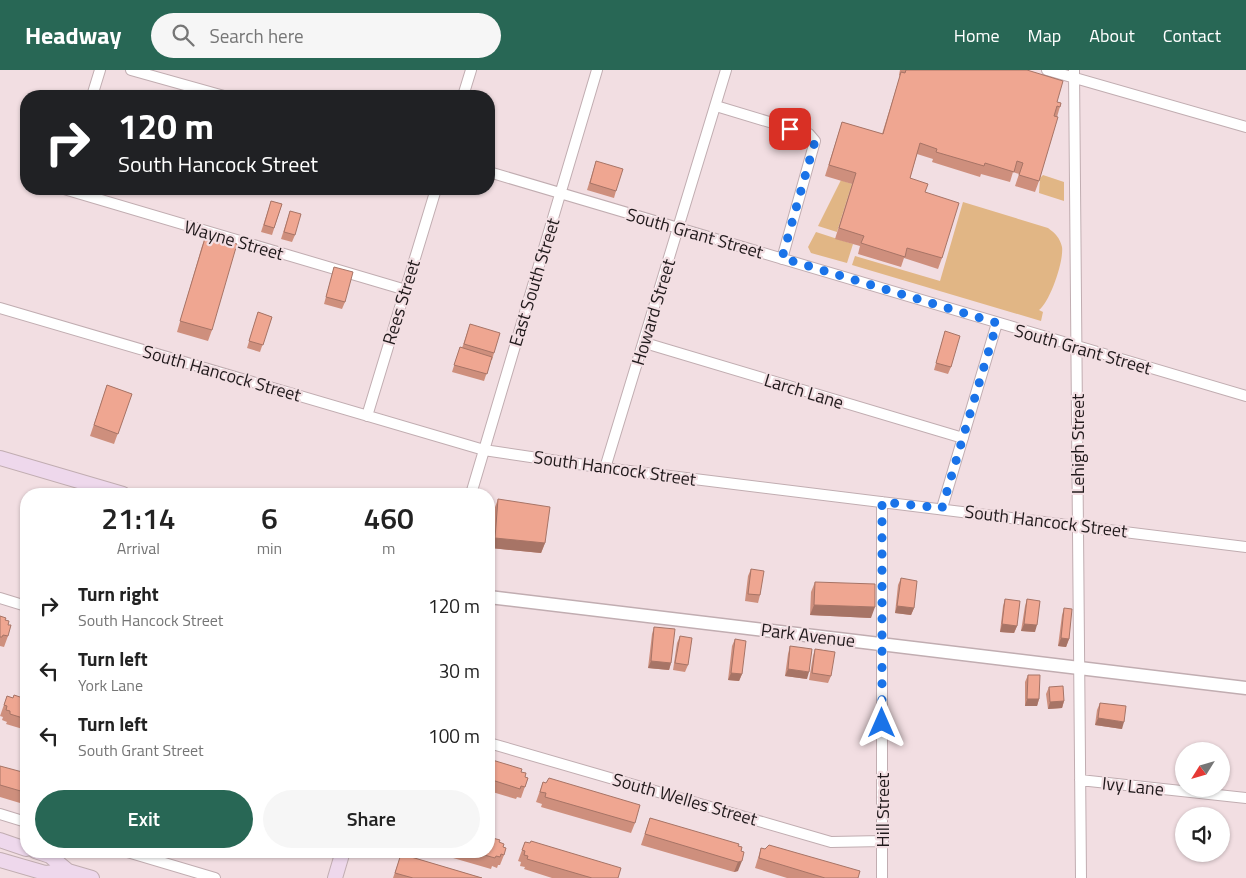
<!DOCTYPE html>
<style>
:root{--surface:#fff;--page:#f6f6f6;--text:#222;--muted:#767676;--accent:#286755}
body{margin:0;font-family:"Titillium Web",sans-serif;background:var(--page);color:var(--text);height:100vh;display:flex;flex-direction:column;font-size:19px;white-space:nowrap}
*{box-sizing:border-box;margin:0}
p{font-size:16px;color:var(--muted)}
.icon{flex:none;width:28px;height:28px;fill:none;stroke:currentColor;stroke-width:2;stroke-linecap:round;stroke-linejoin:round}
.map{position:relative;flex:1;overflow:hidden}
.panel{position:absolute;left:20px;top:418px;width:475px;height:370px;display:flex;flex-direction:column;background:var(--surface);border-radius:20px;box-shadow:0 1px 4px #0004}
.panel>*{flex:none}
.top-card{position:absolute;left:20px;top:20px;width:475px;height:105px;border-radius:20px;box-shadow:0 1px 4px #0004;background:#202124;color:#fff;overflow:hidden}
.needle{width:32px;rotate:233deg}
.tools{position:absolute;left:1175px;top:672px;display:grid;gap:10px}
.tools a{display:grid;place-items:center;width:55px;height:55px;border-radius:50%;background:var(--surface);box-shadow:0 1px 4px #0004;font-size:25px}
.pin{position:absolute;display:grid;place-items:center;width:42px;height:42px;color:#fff;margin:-21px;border-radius:10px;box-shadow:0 2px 8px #0006}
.me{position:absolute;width:55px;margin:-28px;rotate:0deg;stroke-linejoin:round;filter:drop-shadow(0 0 4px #0008)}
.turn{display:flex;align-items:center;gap:18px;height:105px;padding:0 15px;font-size:22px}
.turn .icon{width:65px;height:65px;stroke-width:2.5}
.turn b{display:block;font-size:35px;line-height:42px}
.eta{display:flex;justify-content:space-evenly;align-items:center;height:85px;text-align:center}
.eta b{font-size:30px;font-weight:600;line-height:35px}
.primary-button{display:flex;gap:10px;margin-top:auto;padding:10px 15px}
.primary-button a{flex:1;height:58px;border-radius:30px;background:var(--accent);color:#fff;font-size:20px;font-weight:600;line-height:58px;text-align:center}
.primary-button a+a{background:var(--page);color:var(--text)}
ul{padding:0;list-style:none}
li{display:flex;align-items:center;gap:15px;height:65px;padding:0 15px}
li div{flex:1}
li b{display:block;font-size:19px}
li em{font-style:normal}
header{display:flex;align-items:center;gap:30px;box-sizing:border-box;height:70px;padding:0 25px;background:var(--accent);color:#fff}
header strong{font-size:24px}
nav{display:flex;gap:28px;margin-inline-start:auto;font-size:18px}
.search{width:350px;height:45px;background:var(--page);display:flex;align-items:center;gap:12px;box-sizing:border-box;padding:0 18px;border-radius:28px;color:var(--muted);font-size:19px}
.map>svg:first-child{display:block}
.green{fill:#e1b685}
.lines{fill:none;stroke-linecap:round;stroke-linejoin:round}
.minor-casing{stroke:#c1adb1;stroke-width:12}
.tertiary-casing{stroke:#c1adb1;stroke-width:15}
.secondary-casing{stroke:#c1adb1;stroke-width:16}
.minor{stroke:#fff;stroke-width:10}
.tertiary{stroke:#fff;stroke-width:12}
.secondary{stroke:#eed8ec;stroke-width:14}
.wall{fill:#ce8f7d}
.shaded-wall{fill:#a77466}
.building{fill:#efa691;stroke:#a77466}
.route{stroke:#1a73e8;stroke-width:9;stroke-dasharray:0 16.2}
.labels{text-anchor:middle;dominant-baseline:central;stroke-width:4.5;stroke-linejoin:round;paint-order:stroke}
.street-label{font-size:18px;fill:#20191b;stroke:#f2dee2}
</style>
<header>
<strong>Headway</strong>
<div class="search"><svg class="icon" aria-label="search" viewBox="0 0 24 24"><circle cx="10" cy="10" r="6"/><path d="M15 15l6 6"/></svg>Search here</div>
<nav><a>Home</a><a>Map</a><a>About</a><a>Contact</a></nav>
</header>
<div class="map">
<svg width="1246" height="808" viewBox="0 0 1246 808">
<rect width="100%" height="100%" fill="#f2dee2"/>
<path class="green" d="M1043 105 1064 112V131L1039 123 1040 108Z
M841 110 852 114 837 162 818 156Z
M963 132 1048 158C1055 163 1060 168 1062 177 1064 191 1050 232 1039 240L1043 242 1041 251 852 195 855 186 940 211Z
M816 162 853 174 847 193 811 183 808 177Z"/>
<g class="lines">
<defs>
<path id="minor" d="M131 0 224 26
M1047 0 1246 57
M1074 0 1081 808
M92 26 100 0
M463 26 471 0
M716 36 809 64 815 71 782 189
M489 102 1246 326
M64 119 406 220
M0 238 484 380 605 398 1246 477
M645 273 963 368
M367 346 436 119
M605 398 726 0
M471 424 597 0
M942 438 997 253
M0 528 26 536
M489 673 831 772 883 771
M1080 710 1246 728
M0 744 26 752
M124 781 215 808
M882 808V432"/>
<path id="tertiary" d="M489 527 1246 618"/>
<path id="secondary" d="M0 388 123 424
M0 770 26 779
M35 781 50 786 68 801 92 808
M0 790 45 803 68 801
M335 808 343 781"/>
</defs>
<use href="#minor" class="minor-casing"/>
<use href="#tertiary" class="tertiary-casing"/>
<use href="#secondary" class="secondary-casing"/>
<use href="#minor" class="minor"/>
<use href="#tertiary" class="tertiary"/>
<use href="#secondary" class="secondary"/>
</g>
<path class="wall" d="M900 0H1027L1057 32 1061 33 1057 47 1039 111 1035 122 1015 116 1019 104 1013 102 1010 112 981 104 980 107 932 92 933 89 917 84 910 108 925 122 942 188 938 199 904 188 901 197 858 184 860 176 835 169 852 114 825 106 842 52 882 64 900 6 899 5Z
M596 91 616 121 614 128 587 120Z
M271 131 282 134 272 165 261 162Z
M290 141 295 165 292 172 281 169Z
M206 165 212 260 208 271 177 262 202 176Z
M334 197 345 232 342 239 324 234Z
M258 242 272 247 260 282 247 278Z
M470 254 494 283 492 290H491L484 311 452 302 460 277 462 278Z
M945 261 951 297 948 304 934 300Z
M107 315 132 324 114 374 90 366Z
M498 429 545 473 541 483 491 478 494 440Z
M751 499 760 525 758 533 745 531 748 506Z
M901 508 914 538 911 545 895 543 898 515Z
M815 512 871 548 810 545 811 522Z
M1005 529 1017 556 1014 563 1000 562 1003 536Z
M1027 529 1035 562 1021 561 1025 536Z
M1064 538 1069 569 1066 577 1058 576 1062 545Z
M0 546 5 550 8 555V566L4 577 0 576Z
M654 557 671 593 669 600 648 598 652 564Z
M26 562V586L24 585 25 583 20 582Z
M680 566 688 595 685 602 673 600 677 573Z
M735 569 742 604 739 611 728 610 732 576Z
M790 576 807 609 785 606 788 584Z
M815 579 831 606 828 613 809 610 813 586Z
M1028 605 1039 629 1037 636H1025V612Z
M1049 617 1064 631 1062 638 1048 639 1046 624Z
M7 626 13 628 26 629V660L6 654 7 652 2 650 3 647 0 646Z
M1100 633 1122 659 1095 655 1097 640Z
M489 689 521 702 525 707 528 708 521 728 517 727 516 729 489 721Z
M0 696 24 722 20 733 0 727Z
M543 712 635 753 631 763 541 737 542 734 536 732Z
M650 748 738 776V801L734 802 641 775Z
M499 772 503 777 504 785 500 795H498L497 798 492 796 491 799 429 781H489Z
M525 772 618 808H552L524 799 525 797 520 796 521 792 518 791Z
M761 778 858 808H787L755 798Z
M401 784 482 808H393Z"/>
<path class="shaded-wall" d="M495 468 545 473 541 483 491 478Z
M814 535 875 537 871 548 810 545Z
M897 536 914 538 911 545 895 543Z
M1002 554 1017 556 1014 563 1000 562Z
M1024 554 1037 555 1035 562 1021 561Z
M1061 568 1069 569 1066 577 1058 576Z
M651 591 671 593 669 600 648 598Z
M788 599 809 602 807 609 785 606Z
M731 603 742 604 739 611 728 610Z
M1027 629H1039L1037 636H1025Z
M1064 631 1062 638 1048 639 1050 632Z
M1098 648 1124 652 1122 659 1095 655Z
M742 791 738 801 734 802 738 792Z"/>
<path class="building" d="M906 0H1027L1063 11 1057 32 1061 33 1060 37 1057 36 1054 46 1058 47 1039 111 1019 105 1023 93 1017 91 1014 102 985 93 984 96 936 82 937 79 920 73 910 108 928 114 925 122 959 133 942 188 907 178 905 187 861 173 864 166 839 158 856 103 829 95 842 52 883 64 901 2 905 3Z
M596 91 623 99 616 121 590 113Z
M271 131 282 134 274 158 264 155Z
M290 141 301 144 295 165 284 162Z
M206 165 237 174 212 260 180 251Z
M334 197 353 202 345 232 326 227Z
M258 242 272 247 263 275 249 271Z
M470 254 500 263 494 283 464 274Z
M945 261 960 266 951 297 936 293Z
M460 277 492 287 487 304 454 295Z
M107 315 132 324 118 364 94 355Z
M498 429 550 437 545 473 495 468Z
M751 499 764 501 760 525 748 524Z
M901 508 917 511 914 538 897 536Z
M815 512 875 514V537L814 535Z
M1005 529 1020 531 1017 556 1002 554Z
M1027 529 1040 531 1037 555 1024 554Z
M1064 538 1072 539 1069 569 1061 568Z
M0 546 6 548 5 550 9 551 8 555H11L8 566 3 565 2 567H0Z
M654 557 675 559 671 593 651 591Z
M26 562V572L24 571Z
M680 566 692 568 688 595 675 593Z
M735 569 746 571 742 604 731 603Z
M790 576 812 579 809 602 788 599Z
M815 579 835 582 831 606 812 603Z
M1028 605H1040L1039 629H1027Z
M1063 616 1064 631 1050 632 1049 617Z
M14 625 26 629V649L10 644V641L6 640 7 636 4 635 7 626 13 628Z
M1100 633 1126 636 1124 652 1098 648Z
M489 689 522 699 521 702 526 703 525 707 528 708 525 717 521 716 520 719 489 709Z
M0 696 26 703V713L24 722 0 715Z
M549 708 640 735 635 753 545 727 546 723 540 722 543 712 546 713Z
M650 748 739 774 738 776 742 777 741 781 744 782 742 791 738 792 645 764Z
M489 767 500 770 499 772 504 774 503 777 506 778 504 785 501 784 500 787 496 786 495 788 470 781H489Z
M531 771 621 798 618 808H592L527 789 528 786 524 785 525 781 522 780 525 772 530 773Z
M769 775 860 801 858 808H825L759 788 761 778 765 779Z
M401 784 482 808H413L395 803Z"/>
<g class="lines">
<path class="route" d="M790 59 809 64 815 71 782 188 997 253 942 438 882 432V653"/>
</g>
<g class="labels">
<g class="street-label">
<text transform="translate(695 163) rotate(16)">South Grant Street</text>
<text transform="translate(234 170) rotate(16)">Wayne Street</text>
<text transform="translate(534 212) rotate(-73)">East South Street</text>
<text transform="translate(401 232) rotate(-73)">Rees Street</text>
<text transform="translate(653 242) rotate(-73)">Howard Street</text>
<text transform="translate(1083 279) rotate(16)">South Grant Street</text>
<text transform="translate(222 303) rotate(16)">South Hancock Street</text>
<text transform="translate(804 321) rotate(17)">Larch Lane</text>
<text transform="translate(1077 374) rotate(-90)">Lehigh Street</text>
<text transform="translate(615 398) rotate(8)">South Hancock Street</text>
<text transform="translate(1046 451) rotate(7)">South Hancock Street</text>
<text transform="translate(808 565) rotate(7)">Park Avenue</text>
<text transform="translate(1133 716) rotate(6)">Ivy Lane</text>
<text transform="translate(685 729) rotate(16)">South Welles Street</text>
<text transform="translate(882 740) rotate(-90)">Hill Street</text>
</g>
</g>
</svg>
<div class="tools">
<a><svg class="needle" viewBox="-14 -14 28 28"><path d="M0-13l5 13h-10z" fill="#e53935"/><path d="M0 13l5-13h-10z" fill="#767676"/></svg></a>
<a><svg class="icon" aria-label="sound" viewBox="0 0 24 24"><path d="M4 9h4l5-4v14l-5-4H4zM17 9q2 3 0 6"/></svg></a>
</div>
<div class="pin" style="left:790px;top:59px;background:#d93025"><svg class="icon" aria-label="arrive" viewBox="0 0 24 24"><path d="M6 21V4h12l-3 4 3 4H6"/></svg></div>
<svg class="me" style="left:882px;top:653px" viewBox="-20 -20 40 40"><path d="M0-17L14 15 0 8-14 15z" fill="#1a73e8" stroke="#fff" stroke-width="4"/></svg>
<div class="top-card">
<div class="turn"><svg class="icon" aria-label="right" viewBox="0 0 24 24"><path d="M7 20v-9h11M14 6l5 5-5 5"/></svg><div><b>120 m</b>South Hancock Street</div></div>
</div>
<section class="panel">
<div class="eta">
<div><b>21:14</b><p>Arrival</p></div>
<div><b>6</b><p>min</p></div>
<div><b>460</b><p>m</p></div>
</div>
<ul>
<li><svg class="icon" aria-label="right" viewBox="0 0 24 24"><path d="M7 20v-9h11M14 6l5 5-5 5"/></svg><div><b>Turn right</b><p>South Hancock Street</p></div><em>120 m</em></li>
<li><svg class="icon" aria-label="left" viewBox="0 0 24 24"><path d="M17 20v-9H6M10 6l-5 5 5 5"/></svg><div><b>Turn left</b><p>York Lane</p></div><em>30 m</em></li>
<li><svg class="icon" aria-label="left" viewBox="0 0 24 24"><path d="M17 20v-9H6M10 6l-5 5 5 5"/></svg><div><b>Turn left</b><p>South Grant Street</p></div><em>100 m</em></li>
</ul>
<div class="primary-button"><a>Exit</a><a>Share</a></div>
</section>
</div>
